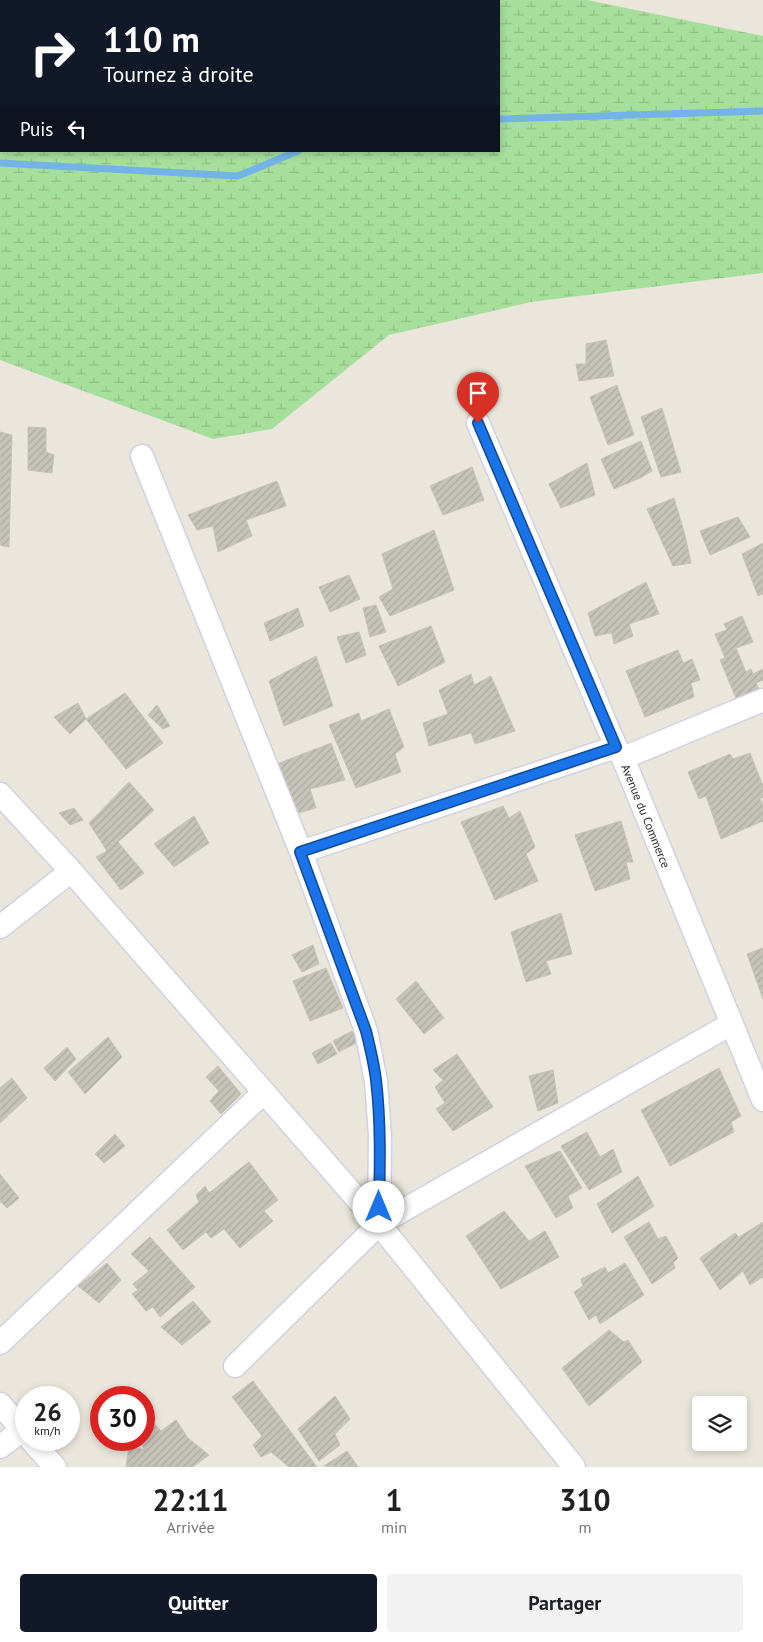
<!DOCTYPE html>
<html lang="fr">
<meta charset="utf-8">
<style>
:root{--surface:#fff;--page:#f2f2f2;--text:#202124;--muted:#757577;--accent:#111827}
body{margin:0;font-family:"PT Sans",sans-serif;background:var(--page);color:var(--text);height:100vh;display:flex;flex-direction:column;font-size:19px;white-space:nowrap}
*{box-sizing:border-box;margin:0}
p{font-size:16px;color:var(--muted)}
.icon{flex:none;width:28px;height:28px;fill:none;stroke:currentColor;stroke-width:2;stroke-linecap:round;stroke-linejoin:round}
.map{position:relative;height:1467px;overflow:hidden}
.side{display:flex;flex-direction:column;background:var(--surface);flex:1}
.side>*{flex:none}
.hud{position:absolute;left:0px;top:0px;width:500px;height:152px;box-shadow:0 2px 8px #0003;background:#111827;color:#fff;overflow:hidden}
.tools{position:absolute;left:692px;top:1396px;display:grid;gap:10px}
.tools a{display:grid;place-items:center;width:55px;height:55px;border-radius:5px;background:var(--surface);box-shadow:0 2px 8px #0003;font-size:25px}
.speed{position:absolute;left:15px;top:1386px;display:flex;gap:10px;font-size:25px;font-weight:700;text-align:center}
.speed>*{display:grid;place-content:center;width:65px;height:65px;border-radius:50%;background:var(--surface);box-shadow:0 2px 8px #0003;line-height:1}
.speed small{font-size:12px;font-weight:400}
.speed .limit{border:8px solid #d22;background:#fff;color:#111}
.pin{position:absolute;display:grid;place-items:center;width:42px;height:42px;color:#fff;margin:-51px -21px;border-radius:50% 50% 50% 0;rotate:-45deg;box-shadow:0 0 5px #0007}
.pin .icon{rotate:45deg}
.me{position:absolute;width:55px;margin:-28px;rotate:0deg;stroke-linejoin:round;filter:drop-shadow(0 0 4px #0008)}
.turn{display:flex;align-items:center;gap:18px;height:105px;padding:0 20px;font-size:22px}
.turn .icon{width:65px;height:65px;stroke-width:2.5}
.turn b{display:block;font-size:35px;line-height:42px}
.then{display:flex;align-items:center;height:48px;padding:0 20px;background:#0003;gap:10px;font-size:19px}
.eta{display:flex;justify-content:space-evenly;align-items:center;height:85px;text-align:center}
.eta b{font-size:30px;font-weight:700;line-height:35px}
.button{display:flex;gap:10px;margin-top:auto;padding:10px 20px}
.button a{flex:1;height:58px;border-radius:5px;background:var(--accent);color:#fff;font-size:20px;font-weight:700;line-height:58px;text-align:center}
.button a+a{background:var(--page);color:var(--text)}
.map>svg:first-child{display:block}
.wetland{fill:url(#wetland-marsh);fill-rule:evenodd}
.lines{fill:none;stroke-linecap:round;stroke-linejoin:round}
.stream{stroke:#74b3e6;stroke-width:7}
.building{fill:url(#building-hatch);stroke:#c5c2b5}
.street-casing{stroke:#d1d1e1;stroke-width:25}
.street{stroke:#fff;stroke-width:22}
.route-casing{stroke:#114b97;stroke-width:12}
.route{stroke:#1a73e8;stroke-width:9}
.labels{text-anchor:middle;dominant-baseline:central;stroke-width:4;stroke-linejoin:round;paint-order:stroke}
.street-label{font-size:12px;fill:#292929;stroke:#fff}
</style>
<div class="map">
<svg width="763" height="1467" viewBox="0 0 763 1467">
<defs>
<pattern id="wetland-marsh" width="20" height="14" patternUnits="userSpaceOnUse" patternTransform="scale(1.25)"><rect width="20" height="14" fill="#a6de9b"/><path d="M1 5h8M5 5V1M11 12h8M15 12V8" fill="none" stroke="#8fbe86"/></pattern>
<pattern id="building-hatch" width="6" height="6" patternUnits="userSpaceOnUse" patternTransform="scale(1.25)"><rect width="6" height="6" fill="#c6c4ba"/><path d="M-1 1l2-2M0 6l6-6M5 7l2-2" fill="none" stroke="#aaa8a0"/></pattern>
</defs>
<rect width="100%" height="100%" fill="#eae6db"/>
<path class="wetland" d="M0 0H587L763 36V273L531 302 389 335 272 429 213 439 0 360ZM1 1H499V151H1Z"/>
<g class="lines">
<path class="stream" d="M499 119 763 111
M0 163 238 176 298 151"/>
</g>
<path class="building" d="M606 340 614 376 579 381 576 364H586V344Z
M617 385 634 435 608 445 590 397Z
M662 408 681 472 661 477 641 417Z
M28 427 46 428V452L54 455 52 473 28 470Z
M0 432 12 435 9 547 0 545Z
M641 441 652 471 640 478 614 489 601 459Z
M587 463 595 495 561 508 549 484Z
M472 467 484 500 443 515 430 486Z
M277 481 286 506 246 520 252 536 218 552 213 526 197 530 188 515Z
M674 498 685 535 691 563 673 566 647 509Z
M738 517 750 537 710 555 700 531Z
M434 530 454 590 390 616 379 597 393 589 382 554Z
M763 543V594L758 596 742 554Z
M349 575 360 599 330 612 319 587Z
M646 582 659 614 629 624 633 636 614 644 612 633 595 636 588 613Z
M376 605 386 632 370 637 363 608Z
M298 608 304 626 270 641 264 623Z
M742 616 753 642 736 648 746 672 751 669 753 674 763 669V680L756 683 760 692 747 698 745 694 736 698 720 660 725 658 715 634 727 630 724 624Z
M431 626 445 662 398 686 379 646Z
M359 632 366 655 346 663 337 637Z
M678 650 683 663 692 659 700 680 691 683 694 697 645 717 626 671Z
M316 656 333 706 284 726 269 681Z
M471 674 474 685 491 676 515 731 475 744 471 733 429 746 423 723 448 714 439 690Z
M125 693 163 743 126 769 86 719Z
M78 703 86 719 70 734 54 717Z
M157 705 170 726 163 729 148 715Z
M389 709 404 747 395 754 401 772 356 788 329 725 359 713 361 721Z
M331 743 345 780 310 789 316 808 298 813 277 764Z
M750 753 763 786V797L760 799 763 804V821L721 839 706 796 699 799 688 772 730 754 733 759Z
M129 782 154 810 118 842 144 873 121 890 96 857 107 851 89 823Z
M503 806 509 818 520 811 535 847 526 854 538 881 495 900 461 822Z
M74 808 83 820 70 825 59 813Z
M194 816 209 843 174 867 154 844Z
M621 821 633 862H626L630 879 595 891 575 835Z
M561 913 572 954 546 961 551 974 526 982 511 932Z
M313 945 319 964 302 972 292 955Z
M763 948V999L747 954Z
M326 968 343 1008 310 1021 293 981Z
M416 981 444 1018 424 1034 396 999Z
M352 1031 358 1042 339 1052 333 1041Z
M108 1037 122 1057 85 1094 68 1072Z
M331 1043 337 1054 318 1064 312 1053Z
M67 1047 76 1059 55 1081 44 1068Z
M457 1054 493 1107 453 1131 436 1109 445 1103 435 1087 443 1080 433 1070Z
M218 1066 241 1094 221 1114 210 1101 219 1091 206 1077Z
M719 1068 741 1116 731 1122 734 1132 670 1166 641 1110Z
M553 1070 558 1103 538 1111 529 1076Z
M12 1078 27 1098 0 1123V1088Z
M587 1132 600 1157 613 1149 622 1172 589 1190 561 1146Z
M115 1134 125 1146 104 1163 95 1154Z
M560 1151 582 1188 568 1196 573 1208 556 1218 525 1166Z
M249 1162 278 1200 264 1211 273 1221 240 1248 224 1229 211 1238 206 1232 183 1250 167 1230 199 1202 196 1195 205 1186 209 1193Z
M0 1174 19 1198 7 1208 0 1201Z
M638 1176 654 1206 612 1233 597 1204Z
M504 1211 529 1241 545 1231 559 1257 501 1289 466 1236Z
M649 1222 658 1239 666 1236 678 1258 673 1263 675 1268 652 1284 624 1237Z
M763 1222V1277L750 1285 743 1271 720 1290 700 1258 735 1233 739 1237Z
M150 1237 195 1287 160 1317 153 1307 146 1311 132 1294 138 1290 133 1284 149 1271 131 1254Z
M107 1263 121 1280 99 1303 78 1286Z
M625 1263 644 1295 600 1324 596 1315 589 1320 574 1292 583 1286 581 1279 605 1267 608 1273Z
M193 1301 211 1322 182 1345 161 1327Z
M609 1330 624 1342 628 1340 642 1362 589 1406 562 1368Z
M253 1381 317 1467H289L271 1452 261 1457 253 1445 262 1436 232 1397Z
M335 1396 350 1419 335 1434 340 1445 319 1461 298 1429Z
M151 1420 161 1431 176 1420 188 1438 209 1455 193 1467H126L129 1446 145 1450 139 1440H144V1426Z
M347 1451 358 1467 324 1466Z"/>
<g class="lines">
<defs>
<path id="street" d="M478 423 616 747 623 758 763 1100
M142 456 301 852 366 1031 376 1081 380 1136 379 1224
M623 758 763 700
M0 794 71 871 379 1224 574 1467
M301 852 616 747
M0 927 71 871
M0 1343 263 1093
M235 1366 379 1224 731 1024
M0 1404 26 1434
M31 1440 55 1467
M0 1447 22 1430"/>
</defs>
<use href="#street" class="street-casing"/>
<use href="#street" class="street"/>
</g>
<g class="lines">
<defs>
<path id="route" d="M379 1207C380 1165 381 1122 376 1080 374 1064 370 1047 366 1031L300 852 616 747 478 423"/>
</defs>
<use href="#route" class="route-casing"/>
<use href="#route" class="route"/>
</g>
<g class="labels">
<g class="street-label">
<text transform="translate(646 816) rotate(68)">Avenue du Commerce</text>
</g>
</g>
</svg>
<div class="tools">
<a><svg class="icon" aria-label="layers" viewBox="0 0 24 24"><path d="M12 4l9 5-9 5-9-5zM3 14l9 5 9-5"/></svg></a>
</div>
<div class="speed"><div>26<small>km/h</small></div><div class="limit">30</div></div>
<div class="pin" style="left:478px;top:423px;background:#d93025"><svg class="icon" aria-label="arrive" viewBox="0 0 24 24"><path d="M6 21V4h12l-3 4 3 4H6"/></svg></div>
<svg class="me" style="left:379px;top:1207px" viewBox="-20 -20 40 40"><circle r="19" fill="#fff"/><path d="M0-13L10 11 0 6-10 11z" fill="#1a73e8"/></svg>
<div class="hud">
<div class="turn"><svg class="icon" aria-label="right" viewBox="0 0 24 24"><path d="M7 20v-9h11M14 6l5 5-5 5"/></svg><div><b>110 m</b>Tournez à droite</div></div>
<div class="then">Puis<svg class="icon" aria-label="left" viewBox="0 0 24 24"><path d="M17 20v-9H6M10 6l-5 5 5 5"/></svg></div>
</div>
</div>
<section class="side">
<div class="eta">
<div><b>22:11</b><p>Arrivée</p></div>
<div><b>1</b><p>min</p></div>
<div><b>310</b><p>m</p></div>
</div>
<div class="button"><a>Quitter</a><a>Partager</a></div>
</section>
